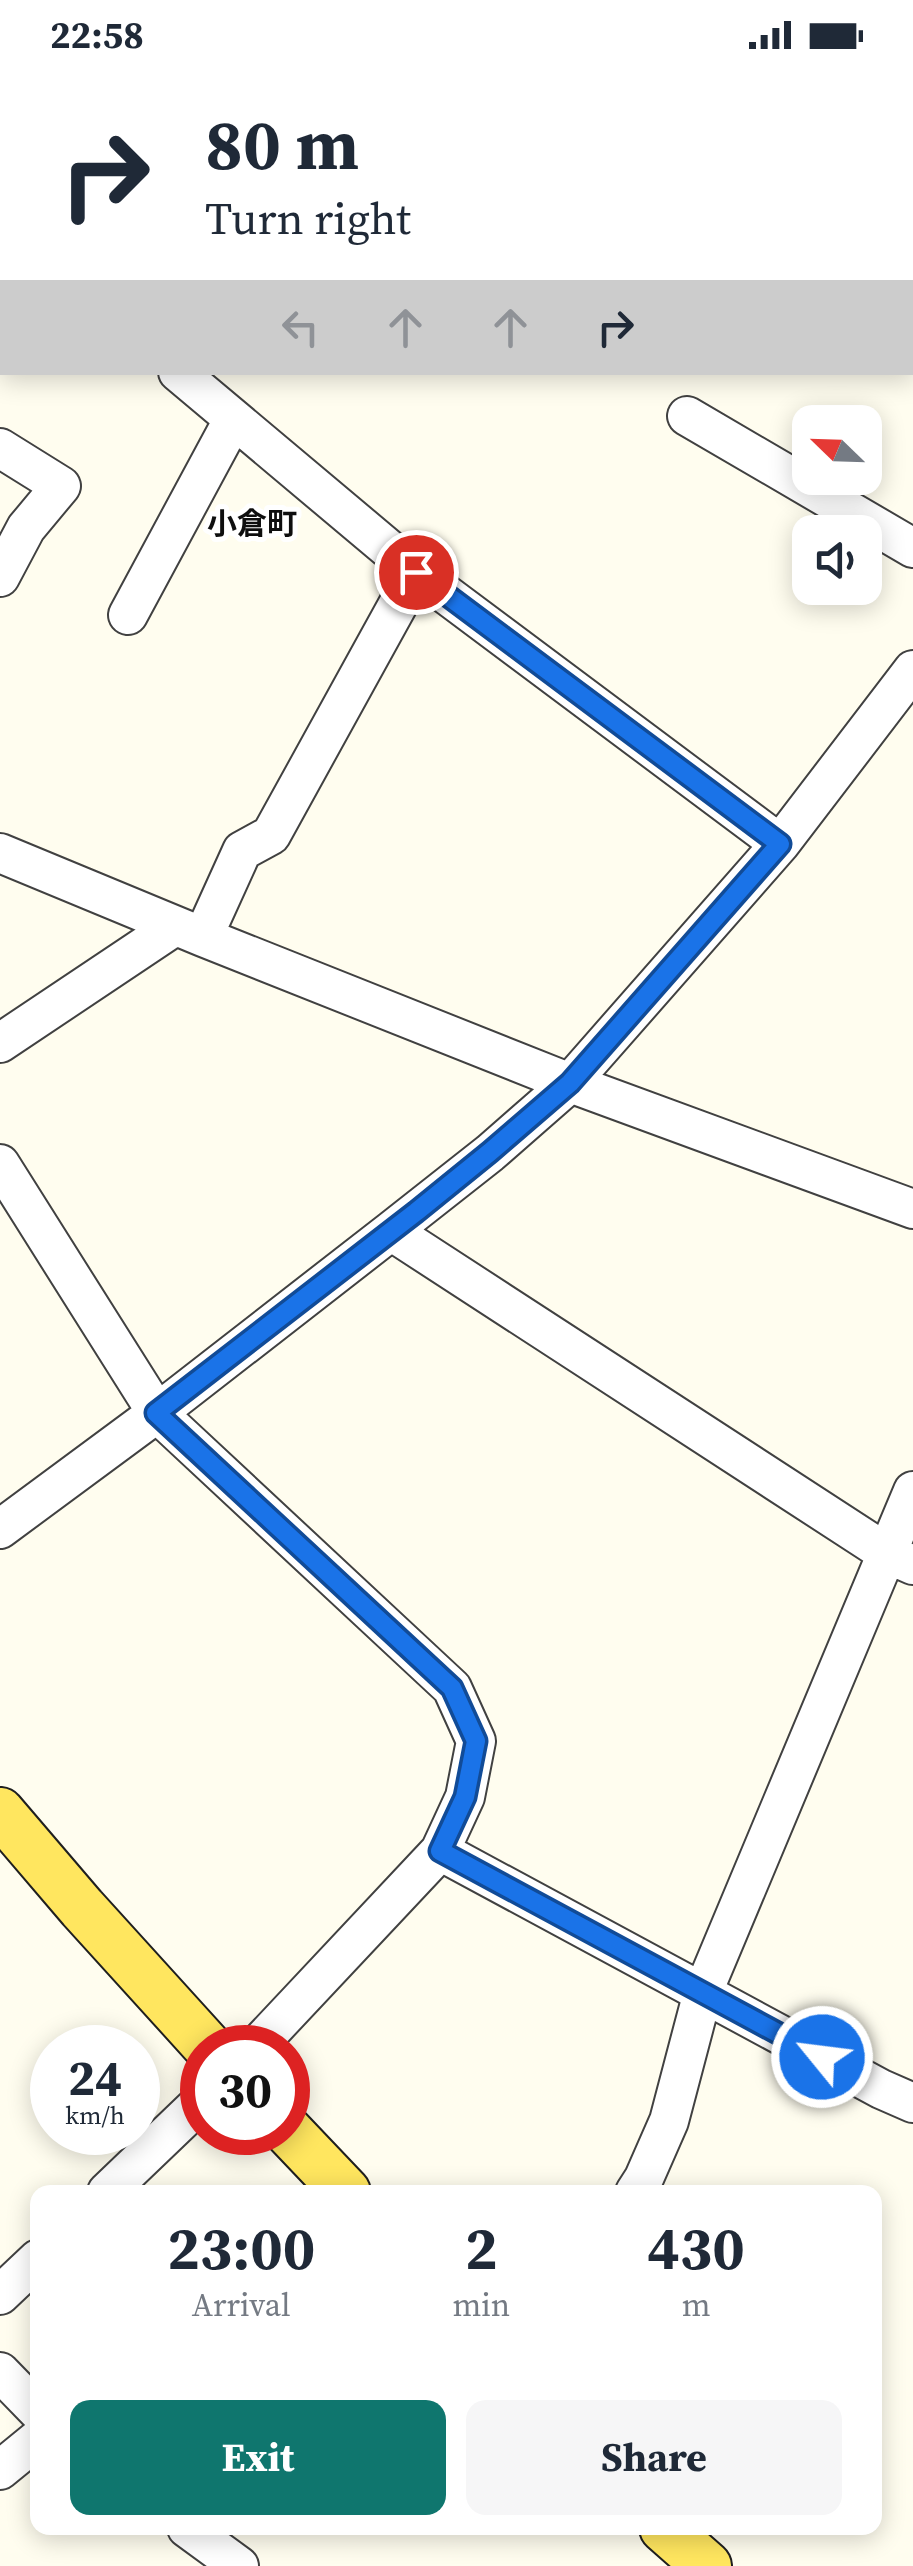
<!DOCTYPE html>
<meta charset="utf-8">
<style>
:root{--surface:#fff;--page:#f6f6f7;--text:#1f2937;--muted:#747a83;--accent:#0f766e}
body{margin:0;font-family:"Source Serif 4","Noto Sans JP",serif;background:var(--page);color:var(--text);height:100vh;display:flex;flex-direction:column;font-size:38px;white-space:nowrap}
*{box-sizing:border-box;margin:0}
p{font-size:32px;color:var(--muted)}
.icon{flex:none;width:55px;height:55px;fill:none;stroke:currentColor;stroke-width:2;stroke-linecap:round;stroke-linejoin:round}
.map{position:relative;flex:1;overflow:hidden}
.panel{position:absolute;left:30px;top:2115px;width:852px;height:350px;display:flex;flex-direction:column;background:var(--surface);border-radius:20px;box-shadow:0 5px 25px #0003}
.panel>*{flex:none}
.guide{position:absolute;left:0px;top:0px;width:915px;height:305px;box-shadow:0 5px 25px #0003;background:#fff;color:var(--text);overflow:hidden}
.needle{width:65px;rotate:293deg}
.tools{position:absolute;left:792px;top:335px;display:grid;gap:20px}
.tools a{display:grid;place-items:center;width:90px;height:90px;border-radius:20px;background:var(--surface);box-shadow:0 5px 25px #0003;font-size:50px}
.speed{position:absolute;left:30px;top:1955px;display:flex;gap:20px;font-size:50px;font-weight:700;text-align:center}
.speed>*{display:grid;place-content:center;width:130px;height:130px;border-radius:50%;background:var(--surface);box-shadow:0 5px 25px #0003;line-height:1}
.speed small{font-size:25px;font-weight:400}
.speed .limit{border:15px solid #d22;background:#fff;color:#111}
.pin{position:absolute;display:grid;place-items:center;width:85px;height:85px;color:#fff;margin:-42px;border:5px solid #fff;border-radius:50%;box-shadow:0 2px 10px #0007}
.me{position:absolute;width:110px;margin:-55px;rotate:299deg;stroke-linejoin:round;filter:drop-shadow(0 0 8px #0008)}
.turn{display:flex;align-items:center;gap:35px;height:210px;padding:0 40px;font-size:45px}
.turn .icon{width:130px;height:130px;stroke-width:2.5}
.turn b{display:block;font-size:70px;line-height:85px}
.lanes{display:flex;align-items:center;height:95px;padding:0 40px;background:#0003;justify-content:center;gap:50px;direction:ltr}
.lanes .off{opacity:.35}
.eta{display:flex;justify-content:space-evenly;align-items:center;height:170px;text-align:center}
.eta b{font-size:60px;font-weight:700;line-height:70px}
.action{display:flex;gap:20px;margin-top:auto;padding:20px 40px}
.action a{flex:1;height:115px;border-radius:20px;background:var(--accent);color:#fff;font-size:40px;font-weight:700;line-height:115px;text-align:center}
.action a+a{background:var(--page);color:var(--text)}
.status{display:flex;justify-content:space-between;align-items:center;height:70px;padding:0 50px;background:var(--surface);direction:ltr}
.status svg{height:28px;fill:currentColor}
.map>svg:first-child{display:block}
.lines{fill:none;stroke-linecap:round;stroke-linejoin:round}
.minor-casing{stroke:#414141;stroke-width:42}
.major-casing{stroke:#1f1f1f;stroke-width:52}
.minor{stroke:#fff;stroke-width:38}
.major{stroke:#ffe65f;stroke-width:48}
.rail-casing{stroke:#c9221b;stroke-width:11}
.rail{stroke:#fff;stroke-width:8;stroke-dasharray:22;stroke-linecap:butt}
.route-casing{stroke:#114b97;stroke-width:25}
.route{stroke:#1a73e8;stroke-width:18}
.labels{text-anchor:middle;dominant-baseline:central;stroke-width:10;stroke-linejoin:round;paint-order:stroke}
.neighbourhood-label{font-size:30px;font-weight:bold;fill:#0e0e0e;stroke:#fff}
</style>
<div class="status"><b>22:58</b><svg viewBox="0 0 49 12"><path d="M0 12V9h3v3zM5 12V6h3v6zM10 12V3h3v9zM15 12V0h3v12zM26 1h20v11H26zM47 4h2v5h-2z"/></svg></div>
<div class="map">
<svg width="913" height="2496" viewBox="0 0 913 2496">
<rect width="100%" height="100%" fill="#fffdef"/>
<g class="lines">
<defs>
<path id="minor" d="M223 0 226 2
M17 2 19 0
M0 34 2 30
M0 156 2 158
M178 302 416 502 780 774
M687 346 913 478
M0 378 61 416 26 458 0 507
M128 545 233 350
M0 783 203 867 570 1013 913 1139
M203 867 242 781 271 765 416 502
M0 973 175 856
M0 1094 157 1343 452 1618 476 1671 465 1727 440 1781 255 1978
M391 1161 888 1484 913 1495
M0 1459 157 1343 391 1161 490 1083 570 1013 780 774 913 600
M440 1781 881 2019 913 2033
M107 2122 202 2031
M635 2122 644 2108 669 2051 703 1922 913 1421
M0 2225 38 2189
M0 2302 38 2341
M0 2400 38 2369
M187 2458 239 2496"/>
<path id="major" d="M0 1742 82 1838 209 1978
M288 2061 346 2122
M664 2458 707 2496"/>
</defs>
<use href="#minor" class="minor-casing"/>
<use href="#major" class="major-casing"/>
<use href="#minor" class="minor"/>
<use href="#major" class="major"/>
<defs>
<path id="rail" d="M807 0 810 2
M912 76H913"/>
</defs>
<use href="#rail" class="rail-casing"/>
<use href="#rail" class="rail"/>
</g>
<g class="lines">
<defs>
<path id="route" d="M416 502 780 774 570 1013 490 1082 416 1142 156 1343 452 1618 476 1671 465 1727 440 1781 822 1987"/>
</defs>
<use href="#route" class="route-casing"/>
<use href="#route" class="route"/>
</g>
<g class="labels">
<g class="neighbourhood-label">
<text x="252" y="453">小倉町</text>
</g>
</g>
</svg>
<div class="tools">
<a><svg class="needle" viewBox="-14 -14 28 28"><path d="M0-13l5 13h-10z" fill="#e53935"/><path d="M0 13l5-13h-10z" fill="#747a83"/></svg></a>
<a><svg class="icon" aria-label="sound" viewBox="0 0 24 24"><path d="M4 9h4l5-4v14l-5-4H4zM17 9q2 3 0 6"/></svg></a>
</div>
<div class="speed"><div>24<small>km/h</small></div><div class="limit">30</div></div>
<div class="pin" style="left:416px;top:502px;background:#d93025"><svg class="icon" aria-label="arrive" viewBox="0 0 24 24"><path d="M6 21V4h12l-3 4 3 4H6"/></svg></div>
<svg class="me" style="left:822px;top:1987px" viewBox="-20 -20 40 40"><circle r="17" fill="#1a73e8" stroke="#fff" stroke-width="3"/><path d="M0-11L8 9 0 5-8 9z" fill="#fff"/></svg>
<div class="guide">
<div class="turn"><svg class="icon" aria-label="right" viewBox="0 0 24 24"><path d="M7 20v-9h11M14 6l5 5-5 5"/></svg><div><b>80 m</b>Turn right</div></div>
<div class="lanes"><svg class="icon off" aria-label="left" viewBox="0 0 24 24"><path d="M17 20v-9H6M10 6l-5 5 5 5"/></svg><svg class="icon off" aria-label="ahead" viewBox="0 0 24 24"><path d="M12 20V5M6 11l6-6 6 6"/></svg><svg class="icon off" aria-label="ahead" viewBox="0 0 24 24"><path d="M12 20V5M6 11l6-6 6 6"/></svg><svg class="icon" aria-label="right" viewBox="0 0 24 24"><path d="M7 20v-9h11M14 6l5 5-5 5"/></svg></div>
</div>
<section class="panel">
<div class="eta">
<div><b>23:00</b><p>Arrival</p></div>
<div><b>2</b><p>min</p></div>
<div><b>430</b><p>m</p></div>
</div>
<div class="action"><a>Exit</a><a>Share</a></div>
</section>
</div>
